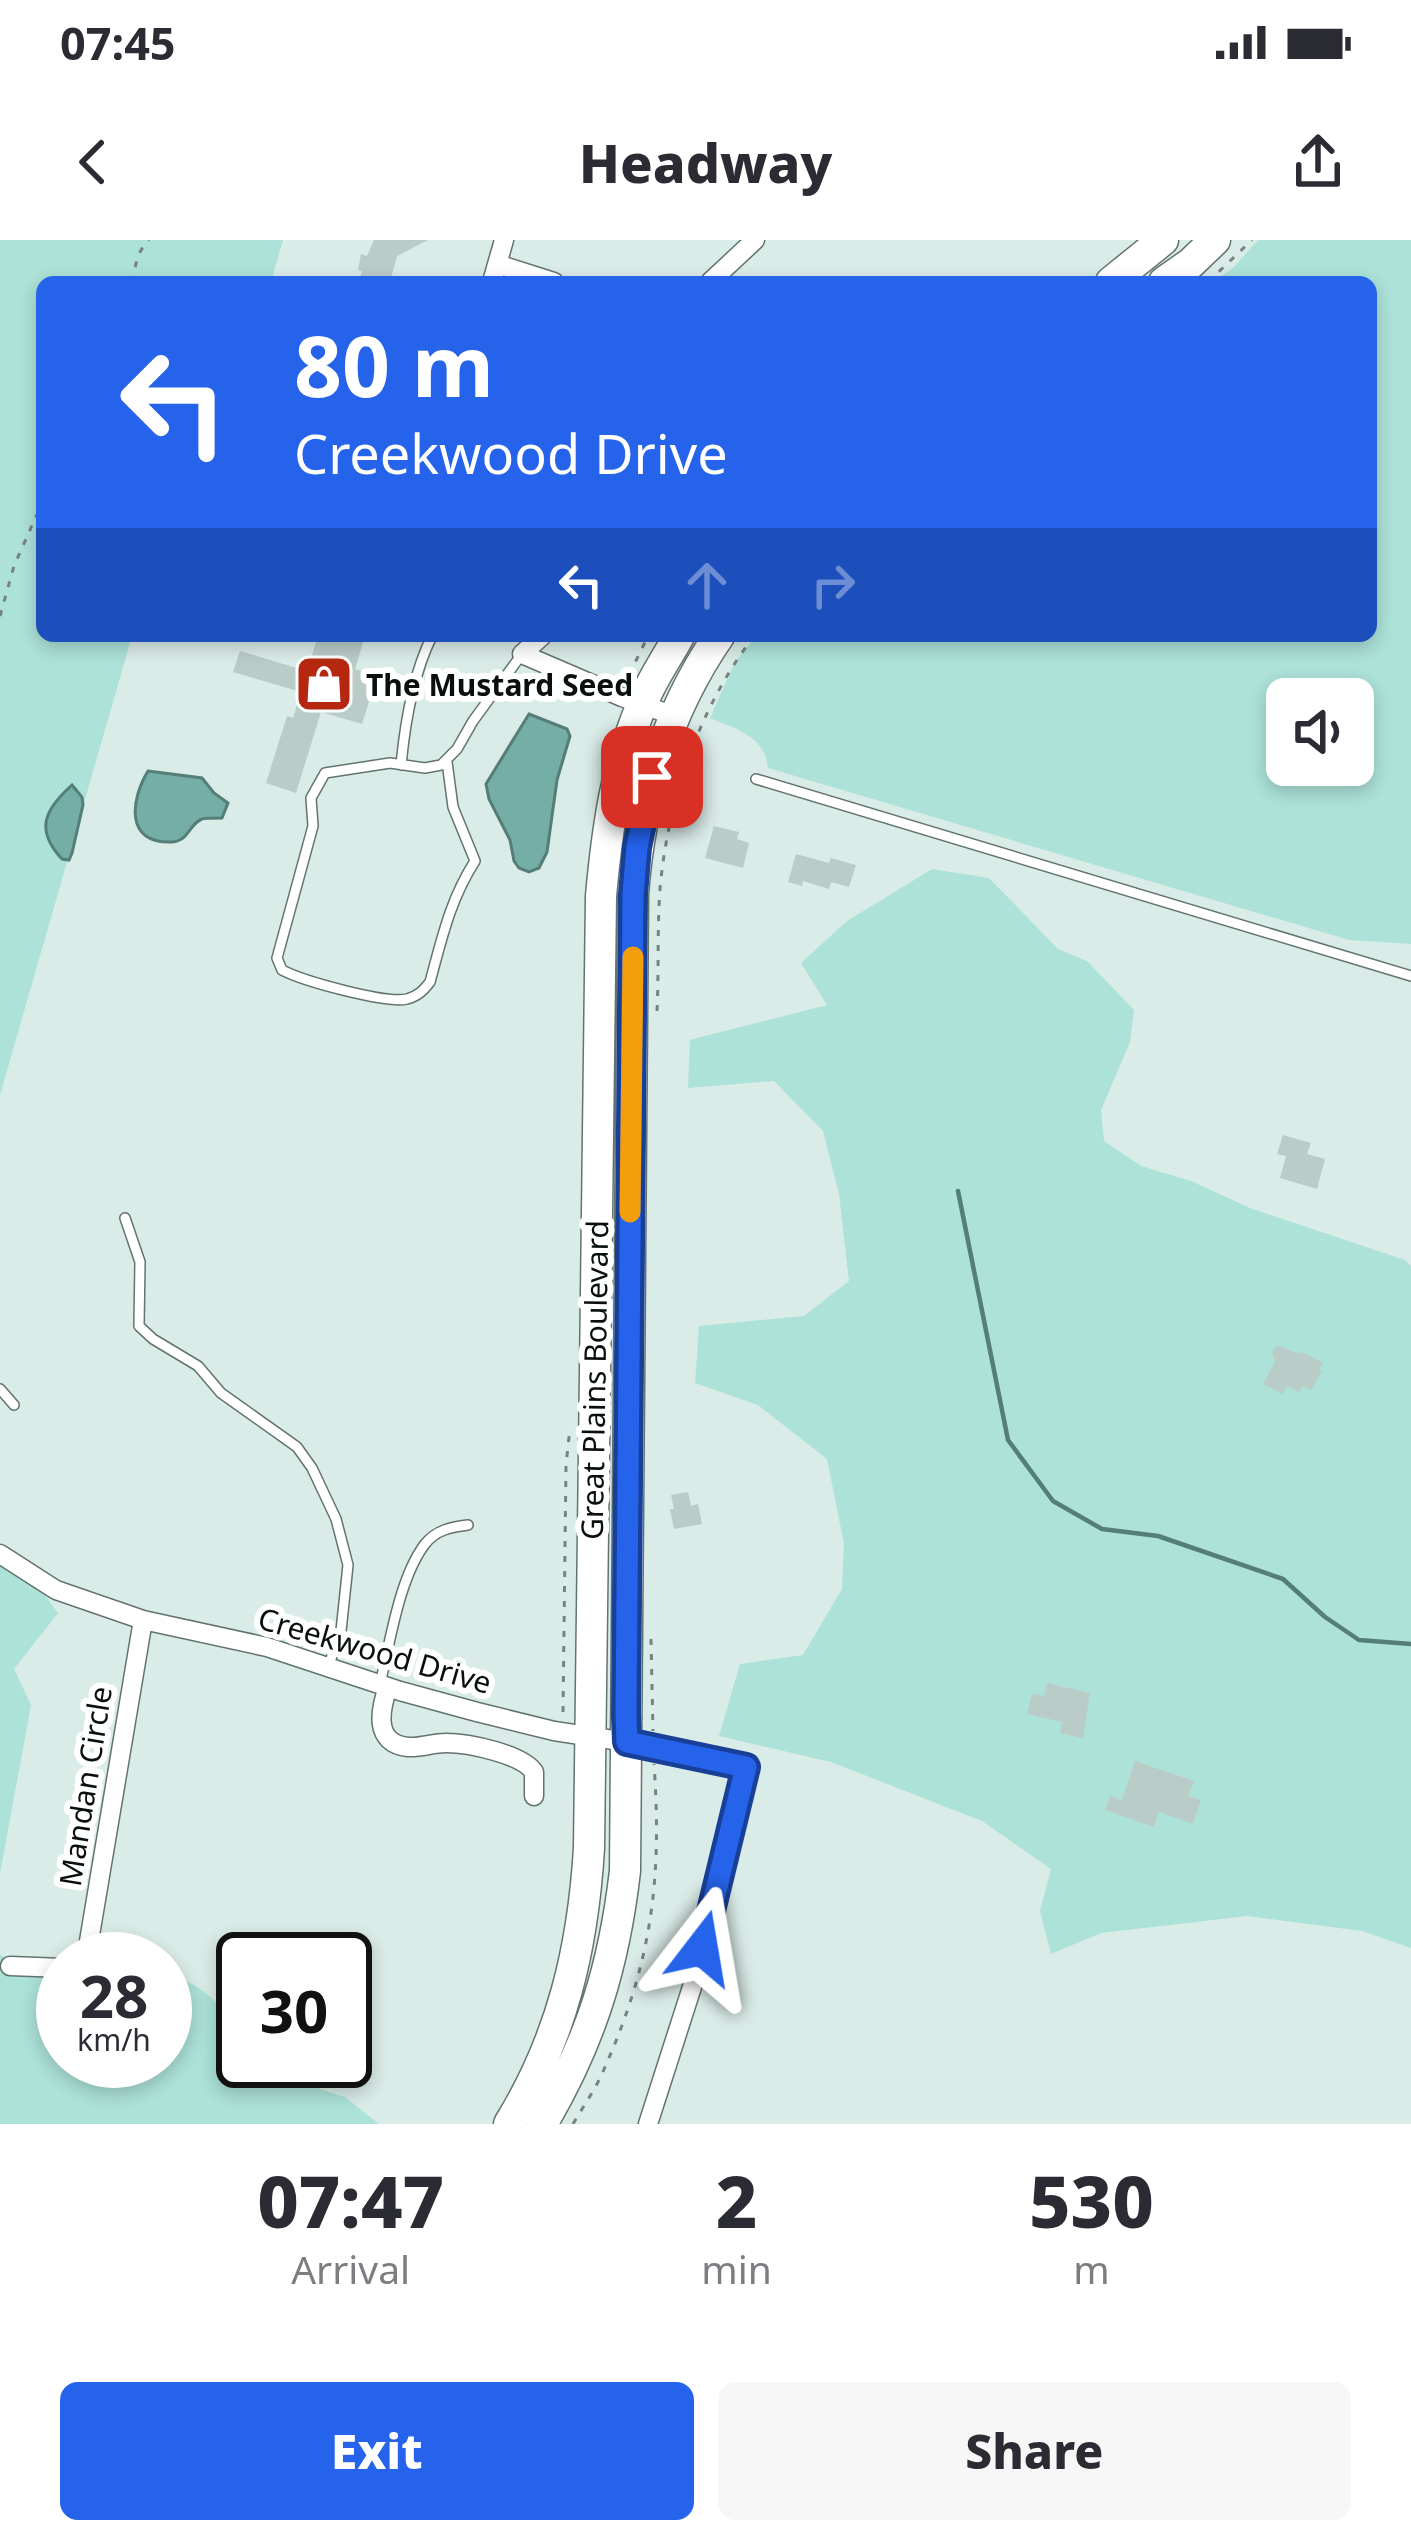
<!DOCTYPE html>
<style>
:root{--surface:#fff;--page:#f7f7f7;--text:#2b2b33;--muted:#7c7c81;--accent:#2563eb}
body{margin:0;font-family:"Noto Sans",sans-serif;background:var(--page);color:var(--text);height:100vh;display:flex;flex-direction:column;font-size:45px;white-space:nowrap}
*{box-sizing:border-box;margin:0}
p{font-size:39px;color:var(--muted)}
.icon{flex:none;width:66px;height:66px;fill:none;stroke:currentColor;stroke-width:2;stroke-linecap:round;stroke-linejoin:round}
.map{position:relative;height:1884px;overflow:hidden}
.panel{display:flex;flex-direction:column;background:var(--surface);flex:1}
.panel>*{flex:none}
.top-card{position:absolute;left:36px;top:36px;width:1341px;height:366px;border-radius:18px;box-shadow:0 6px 18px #0003;background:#2563eb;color:#fff;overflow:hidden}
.controls{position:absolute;left:1266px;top:438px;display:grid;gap:24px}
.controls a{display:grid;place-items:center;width:108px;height:108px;border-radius:18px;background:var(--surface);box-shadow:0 6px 18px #0003;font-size:60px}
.speed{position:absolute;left:36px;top:1692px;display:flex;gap:24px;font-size:60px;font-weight:700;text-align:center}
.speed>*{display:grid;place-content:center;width:156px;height:156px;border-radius:50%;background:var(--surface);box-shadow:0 6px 18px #0003;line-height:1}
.speed small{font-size:30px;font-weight:400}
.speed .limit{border:6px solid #111;border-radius:18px;background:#fff;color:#111}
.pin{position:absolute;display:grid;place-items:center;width:102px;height:102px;color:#fff;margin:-51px;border-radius:24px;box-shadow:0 6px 18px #0006}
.me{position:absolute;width:132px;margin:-66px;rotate:14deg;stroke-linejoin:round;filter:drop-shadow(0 0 9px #0008)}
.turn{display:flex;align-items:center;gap:42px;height:252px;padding:0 60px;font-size:54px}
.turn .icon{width:156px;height:156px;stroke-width:2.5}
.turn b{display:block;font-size:84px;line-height:102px}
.lanes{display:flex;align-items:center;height:114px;padding:0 60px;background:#0003;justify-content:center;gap:60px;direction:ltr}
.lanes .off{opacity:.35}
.eta{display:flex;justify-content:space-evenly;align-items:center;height:204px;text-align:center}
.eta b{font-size:72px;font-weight:800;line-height:84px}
.action{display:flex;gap:24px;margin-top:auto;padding:24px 60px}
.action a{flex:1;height:138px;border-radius:18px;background:var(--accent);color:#fff;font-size:48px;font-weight:800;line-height:138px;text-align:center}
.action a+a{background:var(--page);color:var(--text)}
.status{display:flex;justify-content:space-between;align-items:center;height:84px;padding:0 60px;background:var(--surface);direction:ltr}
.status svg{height:33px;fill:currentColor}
header{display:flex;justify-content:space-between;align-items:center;height:156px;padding:0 60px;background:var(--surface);font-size:54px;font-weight:800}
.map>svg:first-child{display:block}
.green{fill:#ace2d8;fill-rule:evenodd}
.water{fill:#74aea4;stroke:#547e77;stroke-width:3}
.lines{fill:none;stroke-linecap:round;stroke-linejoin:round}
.stream{stroke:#547e77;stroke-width:4.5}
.building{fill:#baccc8}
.lane-casing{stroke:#637370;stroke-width:12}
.street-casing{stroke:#637370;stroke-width:21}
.primary-casing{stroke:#637370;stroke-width:33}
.path{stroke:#768380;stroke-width:3;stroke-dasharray:6 9;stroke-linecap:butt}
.lane{stroke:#fff;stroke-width:9}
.street{stroke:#fff;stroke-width:18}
.primary{stroke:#fff;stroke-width:30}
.route-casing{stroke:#184099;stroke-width:30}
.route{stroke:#2563eb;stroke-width:21}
.slow{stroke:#f59e0b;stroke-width:21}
.labels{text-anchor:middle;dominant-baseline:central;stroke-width:12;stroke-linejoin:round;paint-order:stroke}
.poi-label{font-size:30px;font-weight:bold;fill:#080f0d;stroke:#fff;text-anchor:start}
.street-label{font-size:30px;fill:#080f0d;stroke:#fff}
</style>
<div class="status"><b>07:45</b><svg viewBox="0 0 49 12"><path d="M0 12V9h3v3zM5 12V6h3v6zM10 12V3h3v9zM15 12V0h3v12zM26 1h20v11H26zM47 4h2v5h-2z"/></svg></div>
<header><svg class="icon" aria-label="back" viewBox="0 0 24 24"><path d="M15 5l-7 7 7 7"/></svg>Headway<svg class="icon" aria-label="share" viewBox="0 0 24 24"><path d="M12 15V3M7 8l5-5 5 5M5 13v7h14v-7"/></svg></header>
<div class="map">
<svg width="1411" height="1884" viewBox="0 0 1411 1884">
<rect width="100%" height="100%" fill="#daece8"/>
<path class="green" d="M0 0H283L271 42H42V396H132L0 855Z
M1258 0H1411V704L1349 700 768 528C765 496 736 489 710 478L735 422 756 396H1371V42H1213L1234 27ZM1353 459V525H1287V459Z
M932 629 989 638 1058 709 1087 721 1134 770 1130 802 1101 870 1104 901 1141 926 1191 941 1250 968 1405 1020 1411 1026V1708L1362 1691 1247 1676 1101 1693 1051 1714 1040 1671 1051 1629 982 1581 831 1522 719 1496 740 1424 803 1415 842 1349 844 1304 827 1219 758 1165 695 1143 699 1086 804 1076 849 1041 839 954 823 891 774 841 688 848 690 800 827 765 801 723 847 681Z
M0 1322 27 1331 58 1373 14 1429 31 1465 0 1634Z
M0 1715 35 1734 63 1732V1821H165V1736C204 1738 243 1783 243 1821H258L268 1832 345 1857 379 1884H0Z"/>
<path class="water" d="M529 474 567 489 570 496 557 540 547 612 539 628 529 632 519 628 514 621 510 600 489 559 486 544Z
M148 531 202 538 214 553 228 563 222 578C220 578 204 578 202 579 189 584 189 601 172 602 124 604 131 559 148 531Z
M72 545 82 557 83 565 72 613 69 620 62 619C35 590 44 570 72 545Z"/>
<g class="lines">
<path class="stream" d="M958 951 1008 1200 1053 1261 1102 1289 1158 1296 1283 1339 1325 1377 1359 1400 1411 1404"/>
</g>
<path class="building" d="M374 0H428L397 16 390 42H359L362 31 358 30 361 14 367 16Z
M318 396H365L355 429 377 436 362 484 321 472 296 553 266 543 287 476 293 478 301 452 233 432 240 411 307 431Z
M714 586 739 592 737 599 749 603 743 628 705 618Z
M796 614 829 623 831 618 856 625 849 647 831 642 829 649 803 641 802 646 788 642Z
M1283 895 1311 903 1307 914 1325 919 1317 949 1280 938 1286 916 1277 914Z
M1280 1106 1299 1114 1300 1111 1323 1123 1319 1129 1322 1131 1311 1150 1302 1146 1299 1152 1287 1146 1283 1154 1263 1144 1275 1122 1272 1112 1275 1107Z
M688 1252 691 1266 698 1264 702 1284 674 1289 670 1269H674L671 1255Z
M1047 1443 1090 1453 1083 1498 1060 1493 1062 1482 1027 1474 1032 1454 1044 1456Z
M1135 1521 1194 1541 1188 1556 1201 1560 1193 1584 1159 1572 1154 1587 1105 1570 1110 1556 1122 1560Z"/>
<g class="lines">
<defs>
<path id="lane" d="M447 522 453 567 475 621C450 660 442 698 430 742 423 751 418 756 407 759 386 764 303 741 282 730L277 718 313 586 311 558 325 533 390 523 425 528 441 525 457 509 473 481 522 414
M401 525C405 483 413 434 432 396
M756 539 1411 736
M125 978 140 1022 139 1086 153 1099 198 1126 221 1153 297 1207 312 1228 336 1279 348 1325 341 1391 328 1427
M0 1149 14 1165
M380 1444C390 1403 399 1338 425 1304 436 1290 451 1287 468 1285"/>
<path id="street" d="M497 24 554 42
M492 42 504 0
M710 42 755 0
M542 396 522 414 622 457 674 476
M0 1314 56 1350 143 1380 267 1407 400 1451 477 1472 554 1491 653 1506 746 1527 692 1747 648 1884
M388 1447C380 1470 373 1503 408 1507 420 1508 433 1503 446 1503 468 1503 522 1514 534 1532V1556
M80 1719 87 1713 143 1380
M10 1726 63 1728"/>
<path id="primary" d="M1111 42 1163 0
M1164 42 1191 23 1215 0
M509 1884C562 1798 583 1708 589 1608L601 656C607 590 616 524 643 462 652 439 667 418 679 396
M542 1884C591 1801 614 1726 625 1631L633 654C640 561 666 473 719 396"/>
</defs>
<use href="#lane" class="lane-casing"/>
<use href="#street" class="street-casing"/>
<use href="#primary" class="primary-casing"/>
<path class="path" d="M133 42C135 26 137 11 149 0
M1208 42 1252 0
M0 376 14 326 42 263
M629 435 648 396
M657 771C659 731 657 690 660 649 668 559 699 468 754 396
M651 1399 653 1491
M563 1472 566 1225 570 1188
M573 1884C584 1865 597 1847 605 1827 652 1721 662 1639 654 1524"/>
<use href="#lane" class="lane"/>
<use href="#street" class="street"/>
<use href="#primary" class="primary"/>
</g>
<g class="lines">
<defs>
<path id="route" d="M652 537 637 607 633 654 626 1475 627 1502 746 1527 702 1708"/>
</defs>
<use href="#route" class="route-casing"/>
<use href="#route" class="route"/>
<path class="slow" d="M630 972 633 717"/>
</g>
<defs>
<symbol id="shop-square" viewBox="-11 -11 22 22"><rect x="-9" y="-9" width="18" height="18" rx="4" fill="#b5280f" stroke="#fff"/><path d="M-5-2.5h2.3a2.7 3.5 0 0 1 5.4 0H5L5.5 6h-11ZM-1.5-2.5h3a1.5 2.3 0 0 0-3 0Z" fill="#fff"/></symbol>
</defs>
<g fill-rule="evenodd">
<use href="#shop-square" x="291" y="411" width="66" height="66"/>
</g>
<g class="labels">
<g class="poi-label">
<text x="366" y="444">The Mustard Seed</text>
</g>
<g class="street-label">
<text transform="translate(594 1140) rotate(-89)">Great Plains Boulevard</text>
<text transform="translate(375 1410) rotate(16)">Creekwood Drive</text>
<text transform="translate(85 1546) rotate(-81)">Mandan Circle</text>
</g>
</g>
</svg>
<div class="controls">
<a><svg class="icon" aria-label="sound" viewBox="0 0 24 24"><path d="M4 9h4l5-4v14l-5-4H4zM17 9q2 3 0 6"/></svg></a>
</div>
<div class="speed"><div>28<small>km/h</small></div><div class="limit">30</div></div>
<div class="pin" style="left:652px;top:537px;background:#d93025"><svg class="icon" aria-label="arrive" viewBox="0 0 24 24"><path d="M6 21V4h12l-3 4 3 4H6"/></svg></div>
<svg class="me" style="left:702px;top:1708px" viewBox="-20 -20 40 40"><path d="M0-17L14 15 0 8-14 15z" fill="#2563eb" stroke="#fff" stroke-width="4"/></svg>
<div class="top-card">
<div class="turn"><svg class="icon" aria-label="left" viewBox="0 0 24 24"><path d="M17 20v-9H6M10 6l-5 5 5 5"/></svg><div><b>80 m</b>Creekwood Drive</div></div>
<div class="lanes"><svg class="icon" aria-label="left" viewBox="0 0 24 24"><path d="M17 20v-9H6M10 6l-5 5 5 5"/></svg><svg class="icon off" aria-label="ahead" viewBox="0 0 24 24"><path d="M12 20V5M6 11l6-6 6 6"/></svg><svg class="icon off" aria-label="right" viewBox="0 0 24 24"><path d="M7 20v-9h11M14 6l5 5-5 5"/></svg></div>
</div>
</div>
<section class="panel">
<div class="eta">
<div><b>07:47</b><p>Arrival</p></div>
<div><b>2</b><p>min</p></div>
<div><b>530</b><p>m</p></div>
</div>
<div class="action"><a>Exit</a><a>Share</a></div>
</section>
